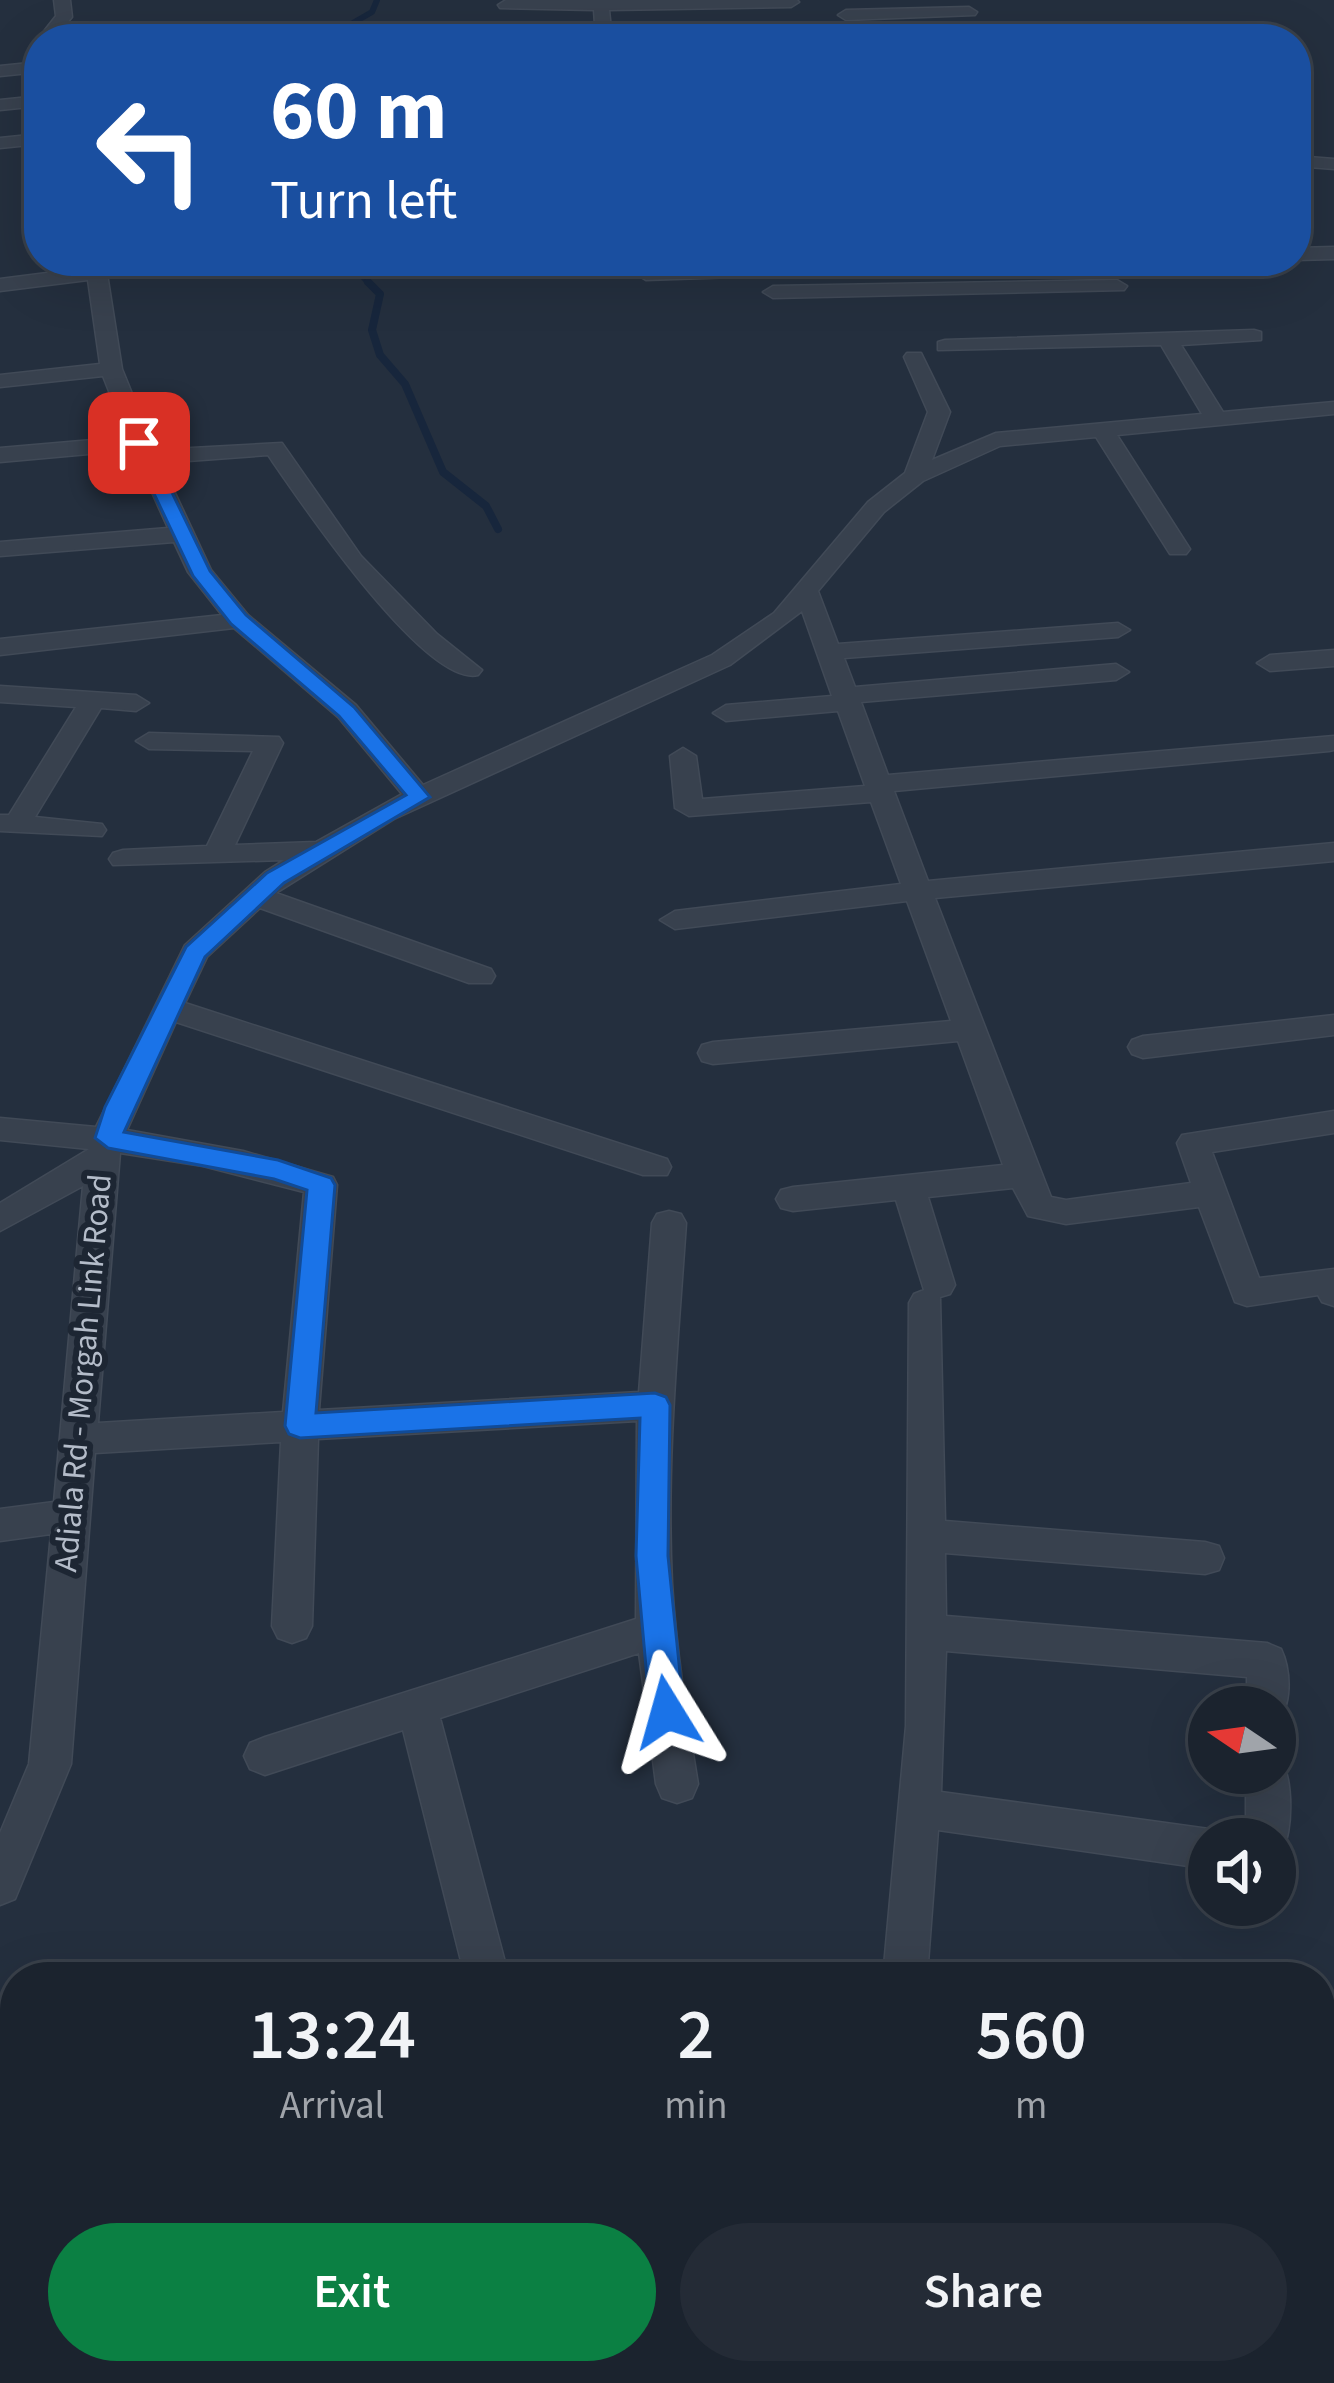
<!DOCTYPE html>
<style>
:root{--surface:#1b232e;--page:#242b36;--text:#f1f3f6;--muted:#a0a4aa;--line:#39404a;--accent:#0b8043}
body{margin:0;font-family:"Source Sans 3",sans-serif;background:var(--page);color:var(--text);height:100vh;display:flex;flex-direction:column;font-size:45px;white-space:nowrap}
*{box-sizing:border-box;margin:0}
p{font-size:39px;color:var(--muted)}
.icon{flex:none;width:66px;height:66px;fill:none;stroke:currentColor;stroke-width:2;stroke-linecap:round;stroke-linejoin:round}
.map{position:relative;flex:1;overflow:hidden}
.side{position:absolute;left:0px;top:1962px;width:1335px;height:423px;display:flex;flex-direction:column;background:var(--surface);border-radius:48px 48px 0 0;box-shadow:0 12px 48px #0002,0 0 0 3px var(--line)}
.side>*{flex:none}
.top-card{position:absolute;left:24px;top:24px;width:1287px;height:252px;border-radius:48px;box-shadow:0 12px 48px #0002,0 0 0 3px var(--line);background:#1a4fa0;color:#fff;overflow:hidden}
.needle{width:78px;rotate:283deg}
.fabs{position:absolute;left:1188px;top:1686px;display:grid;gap:24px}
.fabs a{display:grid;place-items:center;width:108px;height:108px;border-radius:50%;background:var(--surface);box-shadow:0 12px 48px #0002,0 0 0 3px var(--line);font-size:60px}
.pin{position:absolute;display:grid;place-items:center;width:102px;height:102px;color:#fff;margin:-51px;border-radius:24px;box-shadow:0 6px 18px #0006}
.me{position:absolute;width:132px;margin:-66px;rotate:352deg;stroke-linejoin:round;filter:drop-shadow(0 0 9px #0008)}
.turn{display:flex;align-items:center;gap:42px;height:252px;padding:0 48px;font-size:54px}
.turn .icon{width:156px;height:156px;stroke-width:2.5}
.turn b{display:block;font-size:84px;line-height:102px}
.eta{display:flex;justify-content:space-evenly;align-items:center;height:204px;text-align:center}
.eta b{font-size:72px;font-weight:600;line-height:84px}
.cta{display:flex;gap:24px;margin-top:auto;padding:24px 48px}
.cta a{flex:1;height:138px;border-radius:72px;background:var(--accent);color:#fff;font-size:48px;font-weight:600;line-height:138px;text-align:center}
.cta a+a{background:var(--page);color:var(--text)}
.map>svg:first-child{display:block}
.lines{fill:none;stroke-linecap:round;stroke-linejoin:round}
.stream-far1{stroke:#17263c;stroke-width:6}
.stream{stroke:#17263c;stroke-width:8}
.minor-casing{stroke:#414a57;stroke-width:3}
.minor{fill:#38414e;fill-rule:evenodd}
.route{fill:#1a73e8;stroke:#114b97;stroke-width:3}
.labels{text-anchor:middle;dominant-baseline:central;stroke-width:12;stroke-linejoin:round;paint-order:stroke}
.street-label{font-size:33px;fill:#b4bcc9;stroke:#1d2633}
</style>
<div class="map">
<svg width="1334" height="2383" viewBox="0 0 1334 2383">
<rect width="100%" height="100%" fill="#242f3e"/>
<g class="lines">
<path class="stream-far1" d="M325 39 372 12 377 0
M347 261 371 285"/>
<path class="stream" d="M368 282 380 294 372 330 380 355 405 384 443 472 486 506 498 529"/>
<defs>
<path id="minor" d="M54 0H70L72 17 61 30 63 39H47L45 30 56 16Z
M506 0H797L799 2 791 7 609 10 611 29 784 28 786 31 778 36 596 39 594 10 500 8 498 5Z
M969 7 977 12 975 15 846 20 838 15 846 10Z
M39 62V72L0 76V66Z
M39 96V106L0 110V100Z
M39 134V144L0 148V138Z
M1296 156 1334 159V169L1296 166Z
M1334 247V259L1296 260V248Z
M85 261H105L122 369 155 450 282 443 361 556 437 634 482 670 478 675C425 688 297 497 268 455L161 463 211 570 248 615 356 705 423 785 712 655 774 613 868 502 905 473 928 412 904 357 907 353H921L950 412 932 460 996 433 1202 414 1161 345 938 350V342L945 340 1254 330 1261 332V340L1181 345 1223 412 1334 402V414L1117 435 1190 549 1186 554H1170L1096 437 1000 446 923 481 884 512 818 591 838 644 1118 623 1130 630 1118 637 844 658 855 687 1116 664 1129 672 1116 680 861 702 888 775 1334 736V750L1329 751 894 791 928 881 1334 843V861L935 898 1051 1197 1066 1200 1191 1183 1177 1143 1182 1135 1334 1111V1133L1212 1152 1259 1278 1334 1269V1306L1322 1302 1318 1295 1247 1306 1235 1302 1199 1207 1066 1224 1028 1216 1013 1188 928 1197 955 1285 950 1294 940 1297 945 1521 1205 1542 1219 1546 1224 1558 1219 1570 1205 1574 945 1553 946 1616 1267 1643 1281 1649C1291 1670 1293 1708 1275 1722V1707H1247V1677L946 1651 941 1792 1209 1829 1226 1839H1209V1869L938 1830 927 1977H883L906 1726 909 1303 914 1294 924 1290 896 1200 793 1211 781 1208 776 1199 781 1190 793 1187 1003 1165 958 1041 713 1064 702 1061 698 1053 702 1045 713 1042 951 1021 907 901 675 929 660 920 675 911 901 884 871 802 689 816 675 808 670 756 683 748 696 756 702 799 865 786 838 711 726 721 713 713 726 705 832 696 802 611 730 665 394 819 276 893 491 969 495 976 491 983H469L260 908 207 957 185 1003 667 1159 671 1167 667 1175H643L176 1022 127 1130 243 1151 333 1177 337 1185 319 1410 639 1392 652 1223 657 1214 669 1211 681 1214 686 1223C678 1342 666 1463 672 1583 676 1650 687 1717 698 1784L692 1798 677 1803 662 1798 656 1784 639 1653 440 1718 509 1977H465L403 1730 265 1775 250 1769 244 1756 250 1743 265 1737 636 1619 637 1421 318 1439 312 1626 306 1638 292 1643 278 1638 272 1626 281 1442 95 1453 71 1764 15 1899 0 1905V1833L29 1764 51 1534 0 1541V1509L54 1502 83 1186 0 1231V1203L89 1149 0 1140V1118L96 1127 185 945 265 872 284 860 113 865 109 859 113 853 123 850 207 846 253 751 149 749 136 741 149 733 279 737 283 743 235 845 316 842 402 794 338 717 234 628 0 655V639L222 615 188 572 174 542 0 556V542L168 528 133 450 0 462V448L127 437 103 376 0 387V375L100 364 88 280 0 291V279L86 268ZM120 1153 203 1166 304 1192 283 1412 98 1423Z
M636 261H656V268L1032 261 1022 267 646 280 636 274Z
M1117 280 1127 286 1124 290 773 298 763 292 773 286Z
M1334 650V666L1270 671 1257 663 1270 655Z
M0 686 136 695 149 703 136 711 101 708 35 817 102 824 106 830 102 836 0 831V815H9L76 707 0 702Z
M1334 1015V1035L1143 1058 1132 1054 1128 1047 1132 1040 1143 1036Z
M1275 1757 1282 1760C1293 1784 1293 1828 1282 1853L1275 1856V1839H1246V1773H1275Z
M315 2370H390L385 2383H310Z
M540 2370H590L592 2383H542Z
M859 2370H909L908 2383H858Z"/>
</defs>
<use href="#minor" class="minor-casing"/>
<use href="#minor" class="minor"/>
</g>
<path class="route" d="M132 439 148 443 210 571 246 615 354 707 430 797 284 883 205 957 124 1132 278 1160 331 1178 335 1185 316 1413 655 1393 666 1397 670 1405 668 1556 684 1712 679 1723 667 1727 655 1723 650 1712 636 1556 640 1418 300 1438 289 1434 285 1426 307 1190 274 1179 108 1148 95 1138 105 1107 186 947 267 873 406 795 339 716 231 624 193 576 130 443Z"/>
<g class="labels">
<g class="street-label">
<text transform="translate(83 1373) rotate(-85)">Adiala Rd - Morgah Link Road</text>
</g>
</g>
</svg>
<div class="fabs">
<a><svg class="needle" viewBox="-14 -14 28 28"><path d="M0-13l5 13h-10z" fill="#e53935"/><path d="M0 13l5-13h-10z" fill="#a0a4aa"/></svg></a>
<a><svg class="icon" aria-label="sound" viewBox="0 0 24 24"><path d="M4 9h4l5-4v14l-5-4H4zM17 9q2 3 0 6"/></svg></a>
</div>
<div class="pin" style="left:139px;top:443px;background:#d93025"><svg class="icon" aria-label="arrive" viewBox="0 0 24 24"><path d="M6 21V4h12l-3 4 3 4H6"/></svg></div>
<svg class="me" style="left:667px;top:1712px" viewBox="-20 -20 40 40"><path d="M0-17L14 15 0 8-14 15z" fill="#1a73e8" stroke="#fff" stroke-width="4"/></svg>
<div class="top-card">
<div class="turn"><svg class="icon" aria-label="left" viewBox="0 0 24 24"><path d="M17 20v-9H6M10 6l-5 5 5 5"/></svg><div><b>60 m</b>Turn left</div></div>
</div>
<section class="side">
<div class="eta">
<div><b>13:24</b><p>Arrival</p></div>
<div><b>2</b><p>min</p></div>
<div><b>560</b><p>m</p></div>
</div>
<div class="cta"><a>Exit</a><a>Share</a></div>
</section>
</div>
